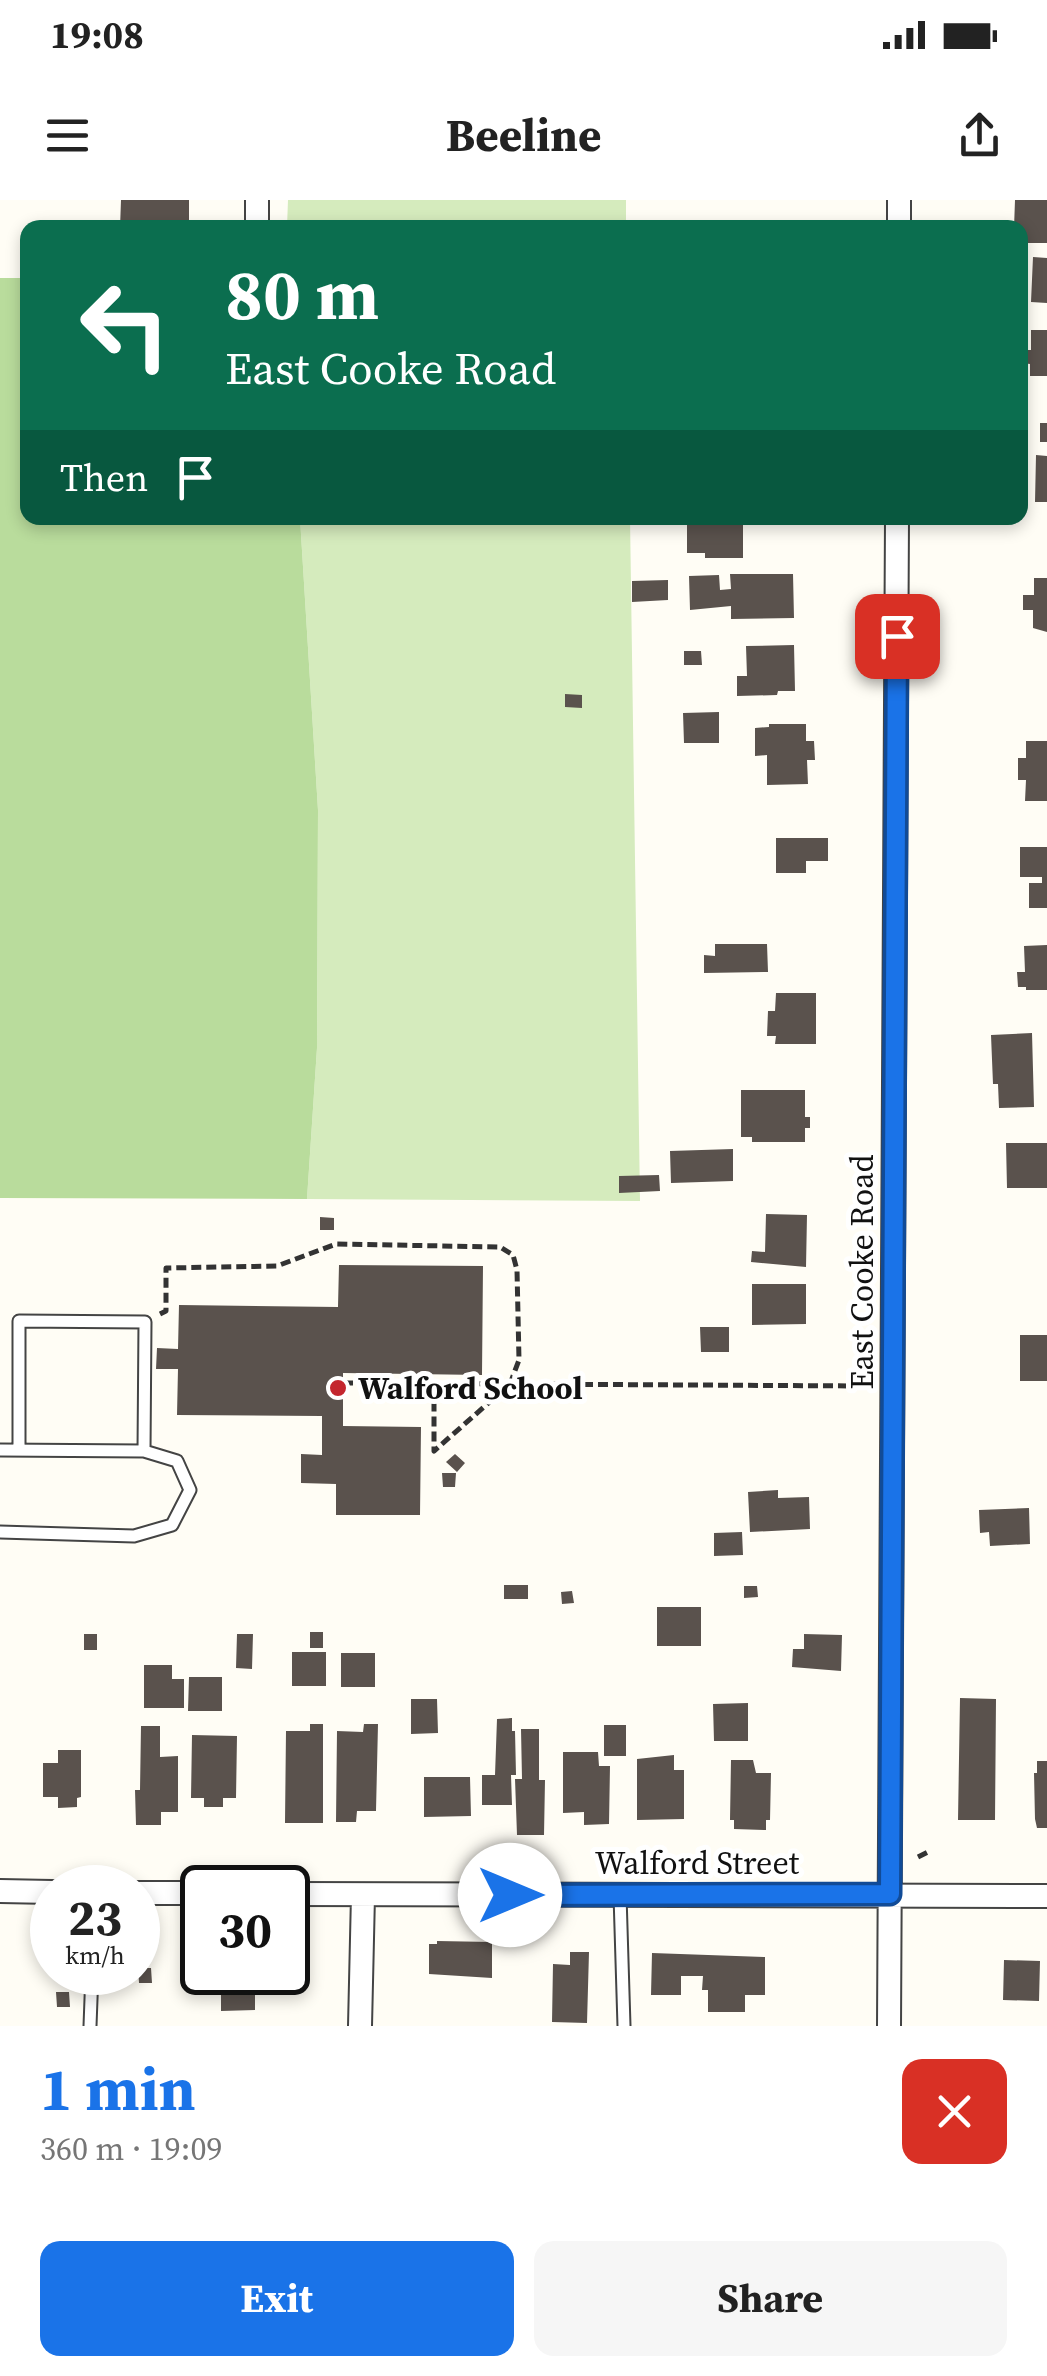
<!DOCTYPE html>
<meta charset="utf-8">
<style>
:root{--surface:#fff;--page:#f6f6f6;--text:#222;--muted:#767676;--accent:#1a73e8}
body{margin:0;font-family:"Source Serif 4",serif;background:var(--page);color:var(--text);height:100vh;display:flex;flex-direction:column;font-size:38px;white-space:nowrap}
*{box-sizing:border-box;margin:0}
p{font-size:32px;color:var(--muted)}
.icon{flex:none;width:55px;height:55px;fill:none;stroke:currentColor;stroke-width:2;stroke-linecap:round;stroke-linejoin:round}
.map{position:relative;height:1826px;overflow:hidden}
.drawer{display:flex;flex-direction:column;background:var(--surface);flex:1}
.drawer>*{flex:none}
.guide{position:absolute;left:20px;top:20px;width:1008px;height:305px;border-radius:20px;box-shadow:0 5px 15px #0003;background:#0b6e4f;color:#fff;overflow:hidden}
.speed{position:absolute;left:30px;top:1665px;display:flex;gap:20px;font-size:50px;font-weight:700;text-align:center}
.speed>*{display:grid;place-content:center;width:130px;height:130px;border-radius:50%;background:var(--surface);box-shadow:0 5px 15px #0003;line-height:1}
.speed small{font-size:25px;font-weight:400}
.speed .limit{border:5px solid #111;border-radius:15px;background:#fff;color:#111}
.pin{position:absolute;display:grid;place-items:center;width:85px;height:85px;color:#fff;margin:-42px;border-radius:20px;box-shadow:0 5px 15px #0006}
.me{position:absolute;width:110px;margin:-55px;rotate:90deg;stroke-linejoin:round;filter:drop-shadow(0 0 8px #0008)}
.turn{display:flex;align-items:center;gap:35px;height:210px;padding:0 40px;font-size:45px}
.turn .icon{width:130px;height:130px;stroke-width:2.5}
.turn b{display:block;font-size:70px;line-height:85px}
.then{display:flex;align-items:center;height:95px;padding:0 40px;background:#0003;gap:20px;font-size:38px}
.round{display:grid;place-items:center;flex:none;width:105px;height:105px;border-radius:20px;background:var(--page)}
.head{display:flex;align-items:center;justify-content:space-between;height:170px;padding:0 40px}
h1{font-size:60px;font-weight:700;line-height:75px;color:var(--accent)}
.primary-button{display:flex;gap:20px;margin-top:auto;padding:20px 40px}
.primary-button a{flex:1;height:115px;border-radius:20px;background:var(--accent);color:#fff;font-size:40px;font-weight:700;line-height:115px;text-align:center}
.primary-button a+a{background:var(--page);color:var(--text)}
.status{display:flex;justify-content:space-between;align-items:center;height:70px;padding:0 50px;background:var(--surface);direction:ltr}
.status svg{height:28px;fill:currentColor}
header{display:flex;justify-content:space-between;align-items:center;height:130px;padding:0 40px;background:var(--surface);font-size:45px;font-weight:700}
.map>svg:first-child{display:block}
.green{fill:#d5ebbd}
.forest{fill:#b9dc9c}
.building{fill:#5a524d}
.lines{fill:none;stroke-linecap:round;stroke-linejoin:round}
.service-casing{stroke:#444;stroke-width:15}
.minor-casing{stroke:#444;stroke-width:26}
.path{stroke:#333;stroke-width:5;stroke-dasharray:10 5;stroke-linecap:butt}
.service{stroke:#fff;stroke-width:11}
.minor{stroke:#fff;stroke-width:22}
.route-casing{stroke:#114b97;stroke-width:25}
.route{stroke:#1a73e8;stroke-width:18}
.poi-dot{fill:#c4262e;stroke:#fff;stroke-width:4}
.labels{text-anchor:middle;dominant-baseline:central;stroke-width:10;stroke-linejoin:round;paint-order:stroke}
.street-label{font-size:32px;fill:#111;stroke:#fff}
.poi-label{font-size:32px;font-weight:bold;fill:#111;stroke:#fff;text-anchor:start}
</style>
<div class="status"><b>19:08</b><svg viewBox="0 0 49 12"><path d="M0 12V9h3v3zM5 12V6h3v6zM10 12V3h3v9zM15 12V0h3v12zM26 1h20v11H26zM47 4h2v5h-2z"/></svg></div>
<header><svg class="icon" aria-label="menu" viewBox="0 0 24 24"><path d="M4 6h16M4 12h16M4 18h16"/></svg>Beeline<svg class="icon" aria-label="share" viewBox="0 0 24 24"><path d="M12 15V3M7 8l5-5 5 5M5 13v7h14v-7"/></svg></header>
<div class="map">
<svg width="1047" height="1826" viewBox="0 0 1047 1826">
<rect width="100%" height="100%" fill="#fffdf5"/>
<path class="green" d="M288 0H626V27H287Z
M300 318H630L640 1001 307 999 317 848 318 610Z"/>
<path class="forest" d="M0 78H27L28 318H300L318 610 317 848 307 999 0 998Z"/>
<path class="building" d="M121 0H189V22H177V28H120Z
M1015 0H1047V43H1020V28H1014Z
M753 20H789V28H753Z
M1033 57 1047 58V103L1031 102Z
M1031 130H1047V176H1030V164L1022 163V150H1031Z
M1040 223H1047V242H1040Z
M1036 255 1047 256V302H1035Z
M691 318H743V358H705V353H687V322H691Z
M730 374H793L794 418 731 419V406L690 410 689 376 719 375 720 390 731 389Z
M1034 378H1047V432L1033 428V410H1023V395H1034Z
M668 380V400L632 402V381Z
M794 445 795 491H778L777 495 737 496V476H747L746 446Z
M684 451H701L702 465H684Z
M565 494 582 495V508L565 507Z
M719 512V543H684L683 513Z
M769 524H806V541H814L815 560H807L808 584 767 585V555L755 556V528L769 527Z
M1026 541H1047V601H1025L1026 580H1018V558H1026Z
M776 638H828V661H806V673H776Z
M1020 647H1047V708H1029V683H1042V677H1020Z
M715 744H767L768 772 704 773V755L715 756Z
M1047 745V790H1026V787H1018L1017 772H1025L1024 746Z
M776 793H816V844H775L776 836H767L768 811H775Z
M1032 833 1034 907 999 908 998 884H993L991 835Z
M741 890H805V917H810V928H805V942H752V937H741Z
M1006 943H1047V988H1007Z
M733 949V981L671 983 670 951Z
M659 975 660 991 619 993V976Z
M766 1014 807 1015 806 1067 751 1062 752 1051 765 1052Z
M320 1017 334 1018V1030H320Z
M339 1065 483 1066 482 1175 343 1173V1226L421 1227 420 1315H336V1284L301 1283V1254L322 1255V1216L177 1215 178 1169H156L157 1148 178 1149 179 1105 338 1107Z
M752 1084H806V1124L752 1125Z
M700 1127H729V1152H701Z
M1020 1135H1047V1181H1020Z
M455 1254 465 1263 457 1272 446 1262Z
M442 1273H456L455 1287H443Z
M778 1290V1298L809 1297 810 1329 750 1332 748 1292Z
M1029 1308 1030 1344 990 1346 989 1332 980 1333 979 1310Z
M742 1332 743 1355 714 1356V1333Z
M504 1385H528V1399H504Z
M744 1386H757L758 1397 744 1398Z
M572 1391 574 1403 562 1404 561 1392Z
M657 1407H701V1446H657Z
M310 1432H323V1448H310Z
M84 1434H97V1450H84Z
M237 1434H253L252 1469 236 1468Z
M804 1434 842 1435 841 1471 792 1467 793 1449H804Z
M292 1452H326V1486H292Z
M341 1453H375V1487H341Z
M144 1465H172V1479H184V1508H144Z
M189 1477H222V1511H188Z
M960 1498 996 1499 995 1620H958Z
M411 1499H437L438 1533 411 1534Z
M748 1503V1541H714L713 1504Z
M512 1518V1531H515L516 1575H511L512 1605H482V1575H495L497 1519Z
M310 1524H323V1623H285L286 1531H310Z
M364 1524H378L376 1611H357L356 1622H336L337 1531 363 1532Z
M604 1525H626V1556H604Z
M141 1526H160V1557L178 1556V1612H161V1625H136L135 1590H140Z
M521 1529H539V1580H545L544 1635H517L515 1579H522Z
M192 1535 237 1536 236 1598H223V1607H204V1598H191Z
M58 1550H81V1597L77 1598V1607L58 1608V1597H43V1563H58Z
M563 1552H598L599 1566H610L609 1624 584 1625V1612L563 1613Z
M674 1555V1570H684V1619L637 1620V1559Z
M731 1560H753L756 1573H771L770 1620H766V1630L734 1629V1620H730Z
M1037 1561H1047V1628H1037L1035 1619 1034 1573H1037Z
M424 1577H470L471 1616 424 1617Z
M437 1741 492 1742V1778L429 1774V1744H437Z
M570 1752H589L587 1823 552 1822 553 1764 570 1765Z
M652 1753 765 1757V1795H745V1812H708V1790H702L703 1776H681V1795H651Z
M1004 1760 1040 1761 1039 1801 1003 1800Z
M138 1768H151L152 1783H139Z
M200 1772H260L261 1794 255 1795V1810L221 1811V1784H200Z
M56 1792H69L70 1807H57Z"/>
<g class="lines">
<defs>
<path id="service" d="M0 1250 144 1251 177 1261 190 1290 172 1325 134 1336 0 1332
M19 1250V1121L145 1122 144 1251
M620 1695 624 1826
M90 1826 92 1772"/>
<path id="minor" d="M257 28V0
M899 28V0
M0 1691 52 1692
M138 1693H202
M288 1694 1047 1696
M360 1826 363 1695
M889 1826 897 318"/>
</defs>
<use href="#service" class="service-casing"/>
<use href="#minor" class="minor-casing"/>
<path class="path" d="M160 1114 166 1111V1068L277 1066 336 1044 500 1047 513 1055 517 1070 519 1160 510 1184 434 1251V1184
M343 1183 866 1186
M918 1657 928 1652"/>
<use href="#service" class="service"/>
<use href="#minor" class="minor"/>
</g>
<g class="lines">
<defs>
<path id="route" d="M510 1695 890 1694 897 436"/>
</defs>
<use href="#route" class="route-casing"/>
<use href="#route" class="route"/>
</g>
<circle class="poi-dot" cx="338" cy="1188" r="10"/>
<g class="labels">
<g class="street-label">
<text transform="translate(862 1072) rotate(-90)">East Cooke Road</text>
<text x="697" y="1663">Walford Street</text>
</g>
<g class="poi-label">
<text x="358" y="1188">Walford School</text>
</g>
</g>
</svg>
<div class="speed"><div>23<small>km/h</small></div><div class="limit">30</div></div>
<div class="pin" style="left:897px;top:436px;background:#d93025"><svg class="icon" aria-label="arrive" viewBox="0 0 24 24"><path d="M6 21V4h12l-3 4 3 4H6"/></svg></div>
<svg class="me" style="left:510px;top:1695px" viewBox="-20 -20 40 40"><circle r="19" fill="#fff"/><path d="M0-13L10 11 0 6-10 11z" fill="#1a73e8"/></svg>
<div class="guide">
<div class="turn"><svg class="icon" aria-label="left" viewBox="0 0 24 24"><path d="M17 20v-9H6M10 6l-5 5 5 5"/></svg><div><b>80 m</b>East Cooke Road</div></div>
<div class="then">Then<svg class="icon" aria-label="arrive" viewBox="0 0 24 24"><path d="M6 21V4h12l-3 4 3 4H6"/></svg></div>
</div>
</div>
<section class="drawer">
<div class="head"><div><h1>1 min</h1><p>360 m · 19:09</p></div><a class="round" style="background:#d93025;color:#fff"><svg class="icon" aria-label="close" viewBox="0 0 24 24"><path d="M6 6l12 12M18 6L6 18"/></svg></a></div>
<div class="primary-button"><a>Exit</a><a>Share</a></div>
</section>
